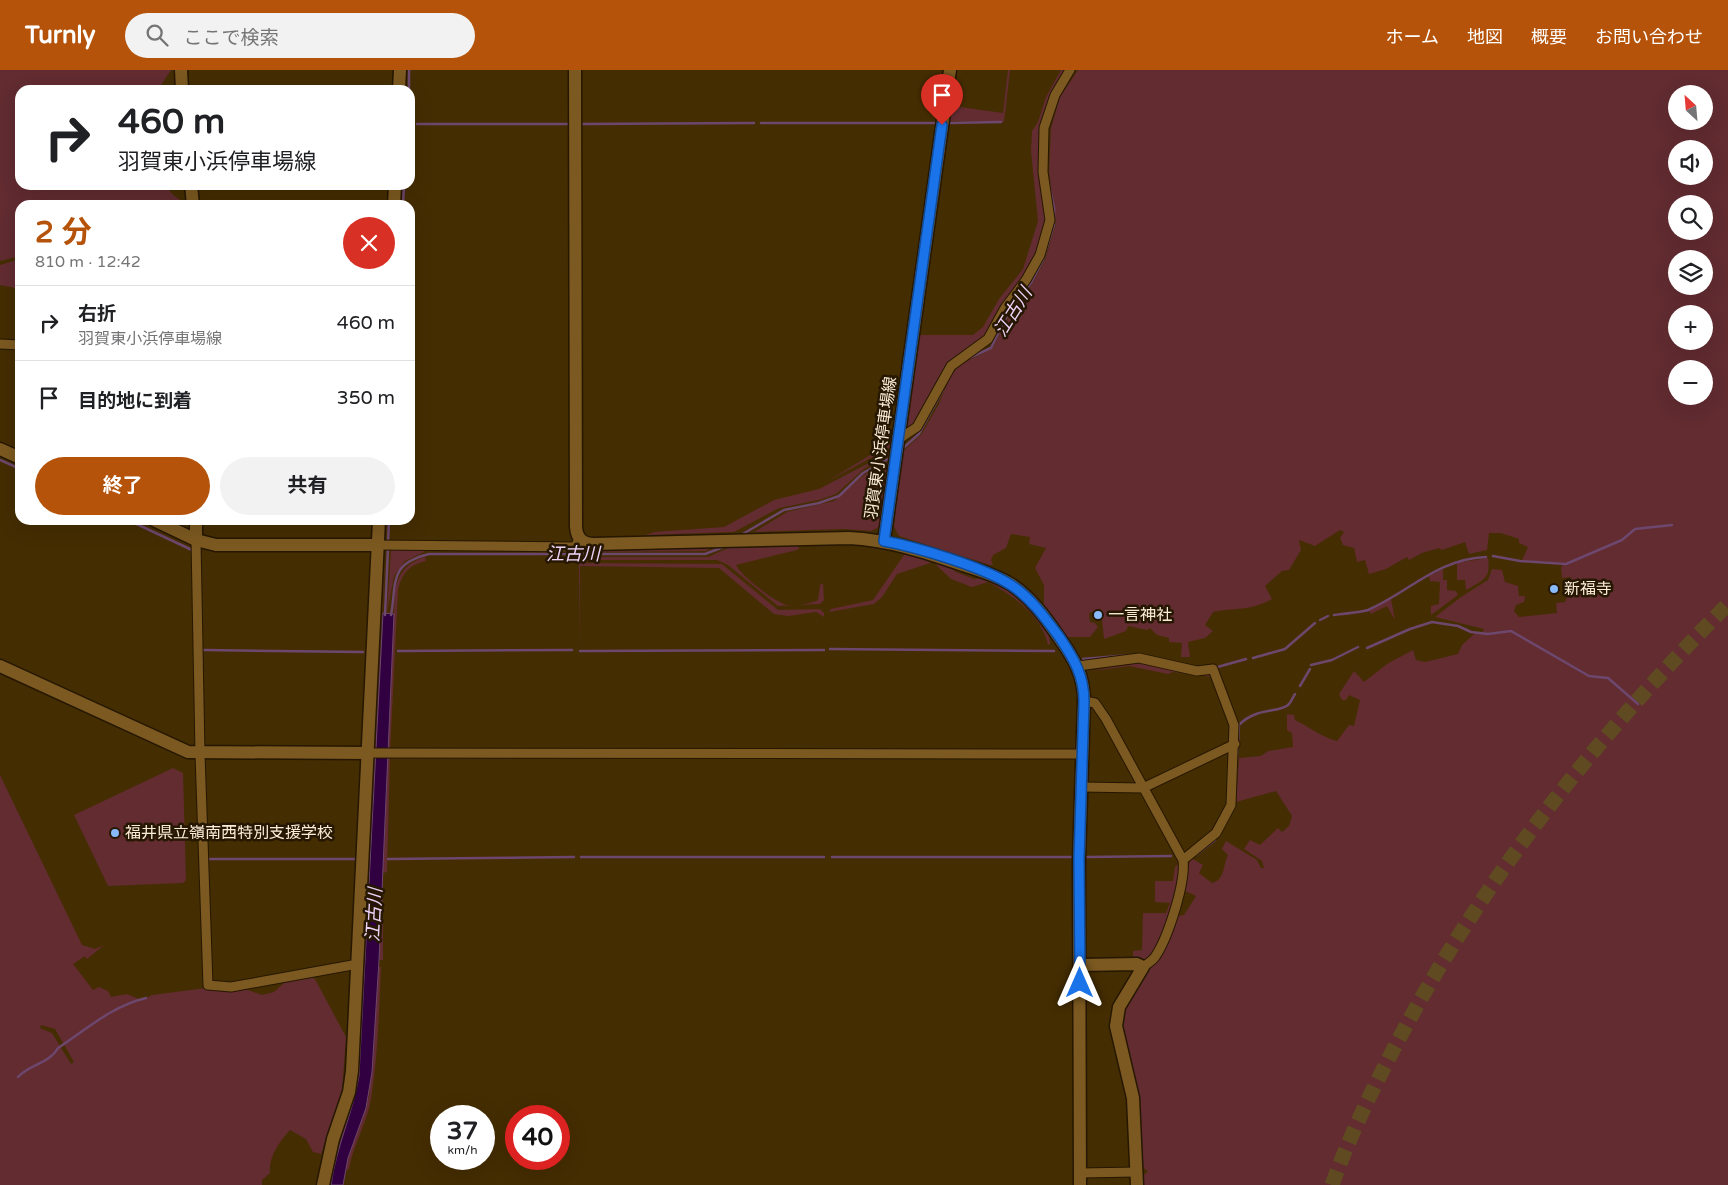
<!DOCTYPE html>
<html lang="ja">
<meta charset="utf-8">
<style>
:root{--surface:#fff;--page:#f2f2f2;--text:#202124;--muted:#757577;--line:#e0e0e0;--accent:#b45309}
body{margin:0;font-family:"Varela Round","Noto Sans JP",sans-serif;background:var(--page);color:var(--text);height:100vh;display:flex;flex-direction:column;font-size:19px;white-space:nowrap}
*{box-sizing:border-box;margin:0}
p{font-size:16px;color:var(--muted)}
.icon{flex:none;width:28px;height:28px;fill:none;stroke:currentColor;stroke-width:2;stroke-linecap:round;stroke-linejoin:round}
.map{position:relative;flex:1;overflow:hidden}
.sheet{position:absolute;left:15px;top:130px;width:400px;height:325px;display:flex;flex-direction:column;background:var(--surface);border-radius:15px;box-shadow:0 5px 20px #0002}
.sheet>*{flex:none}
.hud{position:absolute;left:15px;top:15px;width:400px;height:105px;border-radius:15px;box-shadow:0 5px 20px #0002;background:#fff;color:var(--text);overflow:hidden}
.needle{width:32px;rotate:334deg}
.buttons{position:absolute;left:1668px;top:15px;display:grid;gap:10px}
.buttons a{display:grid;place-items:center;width:45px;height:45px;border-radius:50%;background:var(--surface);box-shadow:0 5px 20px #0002;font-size:25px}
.speed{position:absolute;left:430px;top:1035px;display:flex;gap:10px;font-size:25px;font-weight:700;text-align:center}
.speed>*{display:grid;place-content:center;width:65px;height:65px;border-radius:50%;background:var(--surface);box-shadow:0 5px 20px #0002;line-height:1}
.speed small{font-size:12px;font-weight:400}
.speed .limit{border:8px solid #d22;background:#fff;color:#111}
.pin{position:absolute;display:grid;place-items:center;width:42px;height:42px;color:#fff;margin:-51px -21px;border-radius:50% 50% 50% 0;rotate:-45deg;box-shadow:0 0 5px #0007}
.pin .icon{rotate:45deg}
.me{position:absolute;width:55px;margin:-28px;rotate:0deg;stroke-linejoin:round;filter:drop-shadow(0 0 4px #0008)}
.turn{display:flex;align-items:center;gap:18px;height:105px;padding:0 20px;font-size:22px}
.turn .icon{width:65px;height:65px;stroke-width:2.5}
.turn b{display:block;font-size:35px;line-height:42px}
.round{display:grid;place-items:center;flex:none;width:52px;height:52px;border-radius:26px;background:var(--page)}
.summary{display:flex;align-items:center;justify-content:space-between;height:85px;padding:0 20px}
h1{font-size:30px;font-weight:700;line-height:38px;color:var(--accent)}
.primary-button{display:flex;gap:10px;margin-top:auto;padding:10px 20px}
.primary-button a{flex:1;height:58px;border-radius:30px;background:var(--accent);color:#fff;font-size:20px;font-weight:700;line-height:58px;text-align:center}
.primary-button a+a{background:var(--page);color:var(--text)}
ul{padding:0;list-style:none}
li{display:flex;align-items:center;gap:15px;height:75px;padding:0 20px;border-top:1px solid var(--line)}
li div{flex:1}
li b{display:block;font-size:19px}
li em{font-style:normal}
header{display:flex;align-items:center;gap:30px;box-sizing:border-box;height:70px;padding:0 25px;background:var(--accent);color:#fff}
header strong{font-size:24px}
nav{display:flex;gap:28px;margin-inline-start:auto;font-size:18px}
.search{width:350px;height:45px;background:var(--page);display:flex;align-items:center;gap:12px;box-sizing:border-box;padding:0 18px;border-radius:28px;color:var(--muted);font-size:19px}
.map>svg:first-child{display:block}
.green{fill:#622c31;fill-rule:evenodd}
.water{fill:#300040;stroke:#6d476d}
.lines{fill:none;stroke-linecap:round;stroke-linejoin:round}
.stream{stroke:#6d476d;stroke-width:2.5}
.highway-tunnel{stroke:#604a22;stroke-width:15;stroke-dasharray:15 8;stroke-linecap:butt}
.street-casing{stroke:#251701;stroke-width:11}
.secondary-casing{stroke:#251701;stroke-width:15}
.street{stroke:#7c5920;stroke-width:9}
.secondary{stroke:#7c5920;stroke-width:12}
.route-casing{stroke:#114b97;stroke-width:12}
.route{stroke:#1a73e8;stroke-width:9}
.poi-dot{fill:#89bafc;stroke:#251701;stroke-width:2}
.labels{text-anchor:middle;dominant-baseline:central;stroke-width:5;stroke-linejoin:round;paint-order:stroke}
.street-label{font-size:16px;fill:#fbecd7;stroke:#251701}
.poi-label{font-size:16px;fill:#fbecd7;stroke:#251701;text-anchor:start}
.water-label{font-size:18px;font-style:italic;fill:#eed3f9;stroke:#251701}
</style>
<header>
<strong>Turnly</strong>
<div class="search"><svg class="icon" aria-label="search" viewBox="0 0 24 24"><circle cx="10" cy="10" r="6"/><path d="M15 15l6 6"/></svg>ここで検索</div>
<nav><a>ホーム</a><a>地図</a><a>概要</a><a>お問い合わせ</a></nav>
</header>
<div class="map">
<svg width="1728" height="1115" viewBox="0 0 1728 1115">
<rect width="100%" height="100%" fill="#452d02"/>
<path class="green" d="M0 0H171L158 20H20V115H165L173 125 188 135H20V186L0 191Z
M954 0H956L953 36 1003 43 1008 0H1010L1004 52 947 51Z
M1061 0H1068L1042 58 1048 150 1038 184 990 263 965 282 916 356 904 361 917 267 921 265H973L983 257 999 229 1023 199 1038 151 1031 81 1032 61 1038 52 1046 27Z
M1078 0H1728V1115H1140L1141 1108 1148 1101 1139 1095 1119 948 1174 847 1184 845 1196 826 1181 819 1191 788 1203 795 1199 803 1212 813C1225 810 1223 795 1228 785L1222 779 1226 771 1257 790 1261 798H1264L1262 791 1244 779 1250 770 1260 775 1278 758 1282 762 1289 756 1292 746 1276 721 1236 732 1239 688 1261 686 1268 681 1293 677 1292 663 1287 660V644L1294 645 1295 650C1310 657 1319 666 1337 671L1349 655 1354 656 1360 630 1349 625 1346 630H1342L1339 624 1354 601 1364 612 1387 594 1413 580 1416 590 1425 592 1458 584 1462 575 1474 564H1481L1484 559 1435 547 1461 527 1488 510 1492 499 1502 500 1505 512 1518 516 1519 526H1525L1524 532 1516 535 1514 541 1519 547 1557 543 1556 533 1565 532 1570 519 1573 518 1571 507 1562 508 1561 498 1563 493 1522 490 1528 477 1519 473V469L1501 463H1489L1487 480 1469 484 1465 472 1442 480 1439 478 1422 483 1409 490 1407 487 1386 499 1369 504 1365 490 1357 492 1354 478 1343 475 1340 468 1344 462 1340 460 1315 476 1299 470 1301 480 1289 500 1282 501 1265 516 1272 529C1248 542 1237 537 1213 542L1205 555 1213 561 1205 568 1188 572 1190 587H1181L1182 573 1169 572V568L1157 565 1150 558 1147 560 1128 556 1126 561 1104 569 1101 539 1089 543 1090 552 1095 553 1098 557 1090 567H1067L1044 535V515L1035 498 1046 478 1029 474 1030 467 1011 464 1006 478 993 485 991 490 993 495H990L899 466 894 457 901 383 921 365 939 334 949 309 959 295 992 279 1013 239 1032 214 1045 190 1056 154 1049 103 1051 58 1060 27ZM1676 24H1704V51H1676ZM1676 79H1704V106H1676ZM1676 134H1704V161H1676ZM1676 189H1704V216H1676ZM1676 244H1704V271H1676ZM1676 299H1704V326H1676Z
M20 189V199L17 200 20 219 0 215V195Z
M909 267 893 376 826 412 892 372Z
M892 381 893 383 865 398 836 424 819 430 779 438 734 462 645 465 655 462 724 457 774 430 819 419Z
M890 391 883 455 871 461 844 459 754 462 787 442 834 431 864 405Z
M798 473 799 479 793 481 736 495C741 506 775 532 787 535 795 536 811 534 818 530L820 515 823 513 824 530 820 534 778 536 728 495 717 490H579L580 487H708L737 474Z
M719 474 706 481 579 482 582 478Z
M391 480H423L424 482 405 491 394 506 387 543Z
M385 482 376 682 374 681Z
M906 482 946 494 956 502 974 509 985 508 1004 518 1021 530 1043 555 1049 564 1050 574 1048 575C1042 546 1013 525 988 512L972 517 951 509 933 492 897 504 882 527 874 534 829 542 831 539 873 530Z
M425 487 426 491C409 495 402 503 398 520L390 682H388L395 520C398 503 408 492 425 487Z
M1488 488C1491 509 1483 510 1466 520L1465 510H1457V493Z
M579 493 722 494 778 540 820 539 824 543V547L816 542 788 546 774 544 719 498 580 496 579 579Z
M1443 499V510H1447V520L1456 521 1458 525 1431 545V536L1439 534 1440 512 1430 511 1429 506Z
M1391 529 1395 550 1387 536 1371 544 1369 541Z
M1141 593 1193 603 1210 604 1213 607 1173 602 1168 604 1129 596 1091 601 1124 594Z
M376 687 366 890 364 888 373 689Z
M387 687H390L387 802 383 803V890H379Z
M173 698 183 703 186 810 183 813 108 816 74 745Z
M0 705 82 875 95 879 104 875 87 889 85 886 73 894 93 920 99 917 108 921 111 927 127 924 141 930 152 925 206 918 245 919 262 925 274 922 285 912 311 907 315 909 346 967 342 1020 321 1084 313 1082 306 1069 290 1060C280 1071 268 1087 270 1103L262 1110V1115H0ZM41 955 55 959 74 992 71 994 52 963 40 958Z
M1179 793C1180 814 1165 870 1152 886 1147 891 1139 890 1133 890V881L1142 880 1143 843H1166L1170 833 1155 832V811H1173L1175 797Z
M366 897 357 1022 333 1101 331 1099 358 986 364 898Z
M378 897H381C379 941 378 986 371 1029 367 1053 353 1075 349 1099L346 1100 348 1088 369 1027Z"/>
<path class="water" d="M383 543 394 544 379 890 372 1002 366 1038 348 1088 343 1115H331C336 1077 353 1043 359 1006Z"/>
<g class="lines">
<path class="stream" d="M409 20V0
M761 53H936
M949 53 1001 52
M410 54H411
M417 54H569
M581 54 754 53
M403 135 404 115
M969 288 991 278 1011 238 1031 213 1043 190 1054 155V138L1048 110
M901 380 919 364 943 320
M0 390 20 399
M128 450 192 480
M741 465 784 440 819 433 839 426 863 403 890 388
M388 473 389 450
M1493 486 1520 491 1566 494 1622 470 1635 459 1672 455
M385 545 388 478
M391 545C397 513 388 494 429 484H705L726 476
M1334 545C1341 544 1363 542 1368 540 1409 522 1437 489 1486 487
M1320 550 1328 546
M1367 578 1410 559 1432 552 1458 556 1471 562 1488 564 1511 561 1589 606 1608 608 1638 634
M830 579 1054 581
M204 580 363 582
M398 581 572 580
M580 581 824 580
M1253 588 1285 579 1315 553
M1083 589 1130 585
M1311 595 1332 590 1358 577
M1214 598 1246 589
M1300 616 1310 599
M1236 704 1239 655C1256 637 1279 643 1288 635 1291 632 1293 627 1295 624
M1196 785 1215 770
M581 787H824
M832 787H1074
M1087 787 1171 786
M208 789H355
M388 789 574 787
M18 1007C30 994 49 994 58 978 87 959 112 936 146 928"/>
<path class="highway-tunnel" d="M1332 1115C1352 1059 1379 1006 1407 954 1492 797 1603 660 1728 534"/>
<defs>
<path id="street" d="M0 274 20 275
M899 369 917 357 951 296 988 269 1005 238 1026 210 1040 185 1050 150 1043 102 1044 58 1055 25 1070 0
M196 470 200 684 208 915 231 917 358 894
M378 475 575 477 579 469
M1078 596 1139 588 1197 601 1213 599 1234 655 1231 735 1216 763 1183 790C1186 812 1168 868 1155 887 1152 891 1147 894 1143 897
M1084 631 1095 633 1106 649 1183 790
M368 683 1082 684
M1081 717 1143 718 1235 674
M1080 1103 1137 1102"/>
<path id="secondary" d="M181 0 182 20
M575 0 576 457C577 469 583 474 594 474L849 468C889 470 925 482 963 495 979 500 998 506 1012 515 1031 528 1045 547 1058 566 1073 587 1084 604 1084 631L1079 789 1080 1115
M399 20 400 0
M191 115 193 135
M394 135 395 115
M0 379 20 388
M154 450 196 470 216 475H378
M196 470V450
M884 471 950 0
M0 596 188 682 368 683
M1080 895 1137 894 1143 897 1119 937 1116 956 1133 1028 1137 1115
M323 1115 333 1069 349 1022 352 1001 379 450"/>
</defs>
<use href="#street" class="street-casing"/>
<use href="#secondary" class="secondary-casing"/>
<use href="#street" class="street"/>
<use href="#secondary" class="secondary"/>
</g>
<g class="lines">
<defs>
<path id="route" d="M942 55 884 471C917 477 983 497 1011 515 1031 528 1046 549 1060 568 1074 589 1084 606 1084 631L1079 789 1080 913"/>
</defs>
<use href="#route" class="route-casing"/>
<use href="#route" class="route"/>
</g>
<g class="poi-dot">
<circle cx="1554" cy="519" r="5"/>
<circle cx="1098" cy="545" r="5"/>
<circle cx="115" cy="763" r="5"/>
</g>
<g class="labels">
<g class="street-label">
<text transform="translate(881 378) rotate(-82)">羽賀東小浜停車場線</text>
</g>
<g class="poi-label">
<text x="1564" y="519">新福寺</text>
<text x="1108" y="545">一言神社</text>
<text x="125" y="763">福井県立嶺南西特別支援学校</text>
</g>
<g class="water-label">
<text transform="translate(1013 242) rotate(-58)">江古川</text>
<text x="573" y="484">江古川</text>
<text transform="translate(374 845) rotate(-87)">江古川</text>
</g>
</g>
</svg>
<div class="buttons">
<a><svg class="needle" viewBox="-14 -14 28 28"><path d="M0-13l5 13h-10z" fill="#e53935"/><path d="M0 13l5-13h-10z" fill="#757577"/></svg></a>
<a><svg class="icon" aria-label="sound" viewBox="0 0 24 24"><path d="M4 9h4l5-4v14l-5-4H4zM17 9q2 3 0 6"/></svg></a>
<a><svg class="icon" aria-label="search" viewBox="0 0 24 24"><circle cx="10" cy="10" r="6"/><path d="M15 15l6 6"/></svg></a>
<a><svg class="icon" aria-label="layers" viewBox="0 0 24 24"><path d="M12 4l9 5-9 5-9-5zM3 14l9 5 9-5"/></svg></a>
<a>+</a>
<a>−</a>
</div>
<div class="speed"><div>37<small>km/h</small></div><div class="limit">40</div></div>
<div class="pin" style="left:942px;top:55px;background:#d93025"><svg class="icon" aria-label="arrive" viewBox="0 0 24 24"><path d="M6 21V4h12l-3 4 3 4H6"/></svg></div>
<svg class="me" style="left:1080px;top:913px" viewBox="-20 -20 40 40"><path d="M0-17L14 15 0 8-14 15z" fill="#1a73e8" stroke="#fff" stroke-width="4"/></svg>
<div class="hud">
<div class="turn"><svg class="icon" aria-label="right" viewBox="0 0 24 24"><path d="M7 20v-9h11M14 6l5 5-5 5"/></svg><div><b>460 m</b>羽賀東小浜停車場線</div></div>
</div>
<section class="sheet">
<div class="summary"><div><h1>2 分</h1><p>810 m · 12:42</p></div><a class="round" style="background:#d93025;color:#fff"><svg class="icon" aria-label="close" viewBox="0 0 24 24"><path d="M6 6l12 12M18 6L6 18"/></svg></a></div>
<ul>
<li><svg class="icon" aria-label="right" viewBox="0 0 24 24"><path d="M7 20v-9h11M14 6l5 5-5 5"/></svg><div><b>右折</b><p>羽賀東小浜停車場線</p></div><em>460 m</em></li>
<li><svg class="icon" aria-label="arrive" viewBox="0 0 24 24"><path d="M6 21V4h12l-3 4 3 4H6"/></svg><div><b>目的地に到着</b></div><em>350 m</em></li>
</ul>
<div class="primary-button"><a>終了</a><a>共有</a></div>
</section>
</div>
